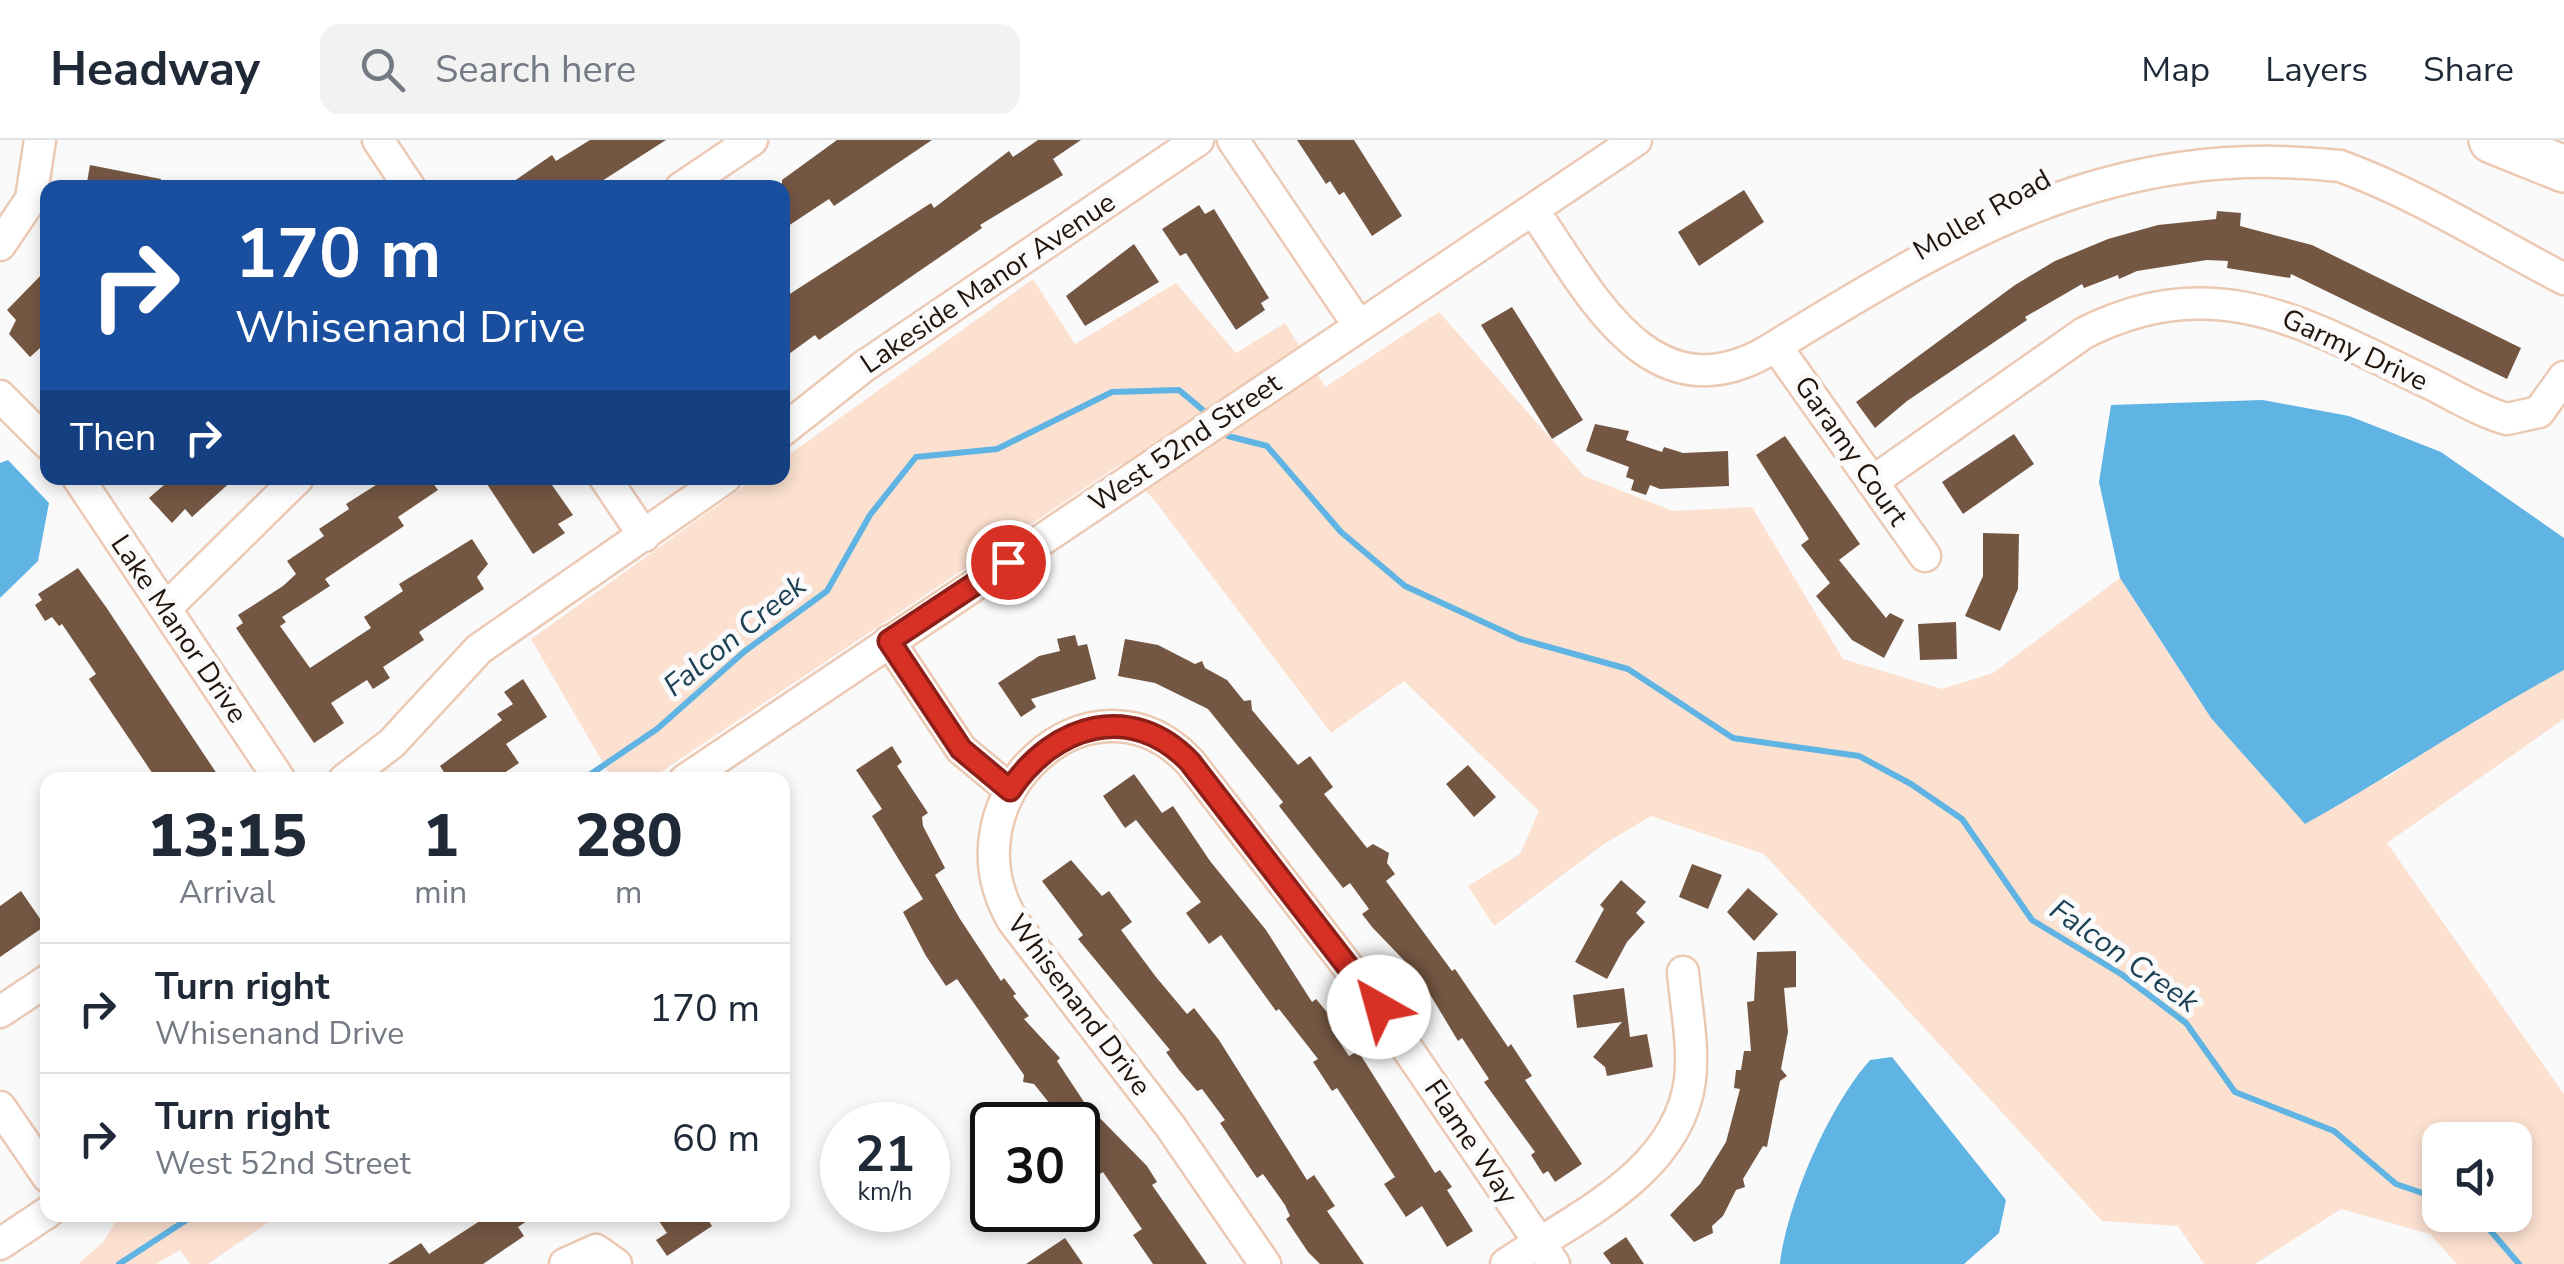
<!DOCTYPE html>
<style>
:root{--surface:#fff;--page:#f2f2f3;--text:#1f2937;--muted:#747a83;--line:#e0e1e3}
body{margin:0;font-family:"Nunito Sans",sans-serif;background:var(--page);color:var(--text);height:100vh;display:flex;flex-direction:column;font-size:38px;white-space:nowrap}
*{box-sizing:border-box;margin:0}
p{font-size:32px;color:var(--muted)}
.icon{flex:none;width:55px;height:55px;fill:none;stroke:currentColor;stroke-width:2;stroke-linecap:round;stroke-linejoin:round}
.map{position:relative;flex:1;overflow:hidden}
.drawer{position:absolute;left:40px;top:632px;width:750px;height:450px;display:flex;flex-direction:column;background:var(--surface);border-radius:20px;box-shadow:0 5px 15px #0003}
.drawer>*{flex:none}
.banner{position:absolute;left:40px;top:40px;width:750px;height:305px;border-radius:20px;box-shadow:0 5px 15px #0003;background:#1a4fa0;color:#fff;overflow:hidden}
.tools{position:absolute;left:2422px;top:982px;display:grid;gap:20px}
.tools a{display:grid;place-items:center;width:110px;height:110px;border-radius:20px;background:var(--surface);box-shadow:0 5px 15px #0003;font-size:50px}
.speed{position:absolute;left:820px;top:962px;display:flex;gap:20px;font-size:50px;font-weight:700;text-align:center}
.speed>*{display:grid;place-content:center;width:130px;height:130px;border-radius:50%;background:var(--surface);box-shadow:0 5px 15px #0003;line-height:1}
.speed small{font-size:25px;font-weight:400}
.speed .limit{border:5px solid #111;border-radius:15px;background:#fff;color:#111}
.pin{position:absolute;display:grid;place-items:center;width:85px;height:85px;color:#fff;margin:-42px;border:5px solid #fff;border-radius:50%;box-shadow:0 2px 10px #0007}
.me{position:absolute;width:110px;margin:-55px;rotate:322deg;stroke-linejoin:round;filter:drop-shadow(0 0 8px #0008)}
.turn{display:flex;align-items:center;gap:35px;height:210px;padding:0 30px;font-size:45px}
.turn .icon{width:130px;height:130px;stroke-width:2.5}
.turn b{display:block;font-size:70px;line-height:85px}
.then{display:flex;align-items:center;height:95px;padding:0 30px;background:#0003;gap:20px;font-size:38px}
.eta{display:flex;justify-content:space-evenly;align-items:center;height:170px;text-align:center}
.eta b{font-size:60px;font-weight:800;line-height:70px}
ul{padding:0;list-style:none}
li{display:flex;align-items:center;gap:30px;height:130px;padding:0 30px;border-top:2px solid var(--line)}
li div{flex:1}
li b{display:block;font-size:38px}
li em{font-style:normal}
header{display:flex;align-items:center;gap:60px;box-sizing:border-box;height:140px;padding:0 50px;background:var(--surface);border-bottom:2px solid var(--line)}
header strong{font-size:48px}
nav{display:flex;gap:55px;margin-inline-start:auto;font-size:35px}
.search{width:700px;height:90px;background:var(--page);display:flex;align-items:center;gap:25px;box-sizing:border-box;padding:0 35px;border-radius:20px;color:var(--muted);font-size:38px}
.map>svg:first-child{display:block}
.green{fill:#fce1d0;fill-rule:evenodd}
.water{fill:#5fb4e3}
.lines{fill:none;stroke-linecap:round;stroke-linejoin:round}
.stream{stroke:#5fb4e3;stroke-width:6}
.building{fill:#745743}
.minor-casing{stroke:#ecc9b3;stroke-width:35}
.highway-casing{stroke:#ecc9b3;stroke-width:50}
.minor{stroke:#fff;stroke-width:30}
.highway{stroke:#fff;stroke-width:45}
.route-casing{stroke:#8d1f18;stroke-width:25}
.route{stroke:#d93025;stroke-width:18}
.labels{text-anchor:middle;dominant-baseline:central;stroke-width:10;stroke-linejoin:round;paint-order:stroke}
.street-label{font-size:28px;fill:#20140c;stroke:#fafafa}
.water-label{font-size:30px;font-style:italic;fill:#1c4155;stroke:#fafafa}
</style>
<header>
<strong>Headway</strong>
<div class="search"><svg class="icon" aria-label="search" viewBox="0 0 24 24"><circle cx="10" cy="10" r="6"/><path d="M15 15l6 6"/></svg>Search here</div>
<nav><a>Map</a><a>Layers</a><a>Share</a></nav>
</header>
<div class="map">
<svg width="2564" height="1124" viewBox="0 0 2564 1124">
<rect width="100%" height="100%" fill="#fafafa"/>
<path class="green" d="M1033 139 1075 204 1176 143 1236 213 1285 183 1325 247 1439 172 1584 336 1673 371 1752 367 1843 519 1942 549 1993 533 2120 438 2211 578 2385 639 2483 573 2564 530V579L2387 703 2564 954V1124H2457L2430 1094 2341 1069 2255 1124H2204L2178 1086 2102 1081 1764 714 1651 676 1604 704 1494 786 1468 746 1520 714 1539 671 1404 541 1331 593 1155 361 1121 324 649 640H613L531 499 756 338H782L783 319ZM2440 1000H2515V1075H2440Z
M120 1075H279L208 1124H190L180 1110 156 1124H78L103 1102Z"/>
<path class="water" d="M2263 260 2349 276 2441 312 2564 398V530C2475 578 2393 635 2305 684L2211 578 2120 438 2099 342 2111 265Z
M8 320 49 363 38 421 0 458V323Z
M1892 917 2006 1060 1999 1093 1964 1124H1780C1788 1061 1828 968 1870 920Z"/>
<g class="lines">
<path class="stream" d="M1228 296 1267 306 1341 392 1405 446 1520 499 1628 529 1733 598 1859 616 1911 644 1962 679 2032 780 2121 834 2186 883 2235 952 2334 991 2396 1044 2440 1059
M582 640 657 589 745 511 827 451 870 375 916 317 997 309 1112 252 1179 250 1204 271
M2477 1075 2519 1124
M119 1124 194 1075"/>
</g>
<path class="building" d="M590 0H666L591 48H504L552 15 556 21Z
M837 0H932L834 66 829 59 782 90V40Z
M1038 0H1081L1053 19 1063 35 980 85 982 88 819 200 815 195 782 219V159L931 63 934 68 1009 11 1013 17Z
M1297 0H1354L1402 76 1372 96 1344 52 1339 55 1330 41 1326 44Z
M90 25 161 39V48H86Z
M1744 50 1764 82 1699 126 1678 92Z
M1199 65 1205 74 1214 69 1269 158 1261 163 1265 170 1236 190 1186 113 1180 116 1162 89Z
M2217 71 2241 73 2240 86 2312 105 2521 208 2507 239 2291 134 2290 138 2227 128 2228 121 2207 120 2137 131 2119 139 2118 135 2084 148 2082 144 2025 177 2027 180 1907 261 1875 288 1856 262 2015 145 2055 121 2108 99 2158 85 2216 79Z
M1134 104 1159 142 1085 186 1066 156Z
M48 128V201L30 217 9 194 16 180 7 170Z
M1512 167 1583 280 1552 299 1481 185Z
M1595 284 1629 291 1626 300 1662 312 1664 307 1683 313 1728 311 1729 346 1660 349 1650 345 1646 355 1631 350 1634 340 1626 337 1629 327 1586 311Z
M2014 294 2034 324 1963 374 1942 342Z
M1785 296 1860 404 1839 420 1886 478 1890 473 1904 480 1884 518 1852 500 1816 456 1830 443 1801 405 1809 399 1756 315Z
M172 338H235L192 377 185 369 172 383 149 358Z
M387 338H429L438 350 398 377 404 386 325 439 330 446 282 477 286 482 280 486 310 528 371 488 364 477 403 451 399 444 472 399 488 424 477 437 484 449 419 492 424 500 383 527 390 538 373 549 367 540 331 563 344 583 314 603 236 488 243 483 238 475 283 446 296 434 287 421 324 396 319 389 349 369 346 364Z
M483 338H547L573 375 558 384 565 393 533 414Z
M1983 393 2019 394 2018 449 2000 491 1965 476 1983 436Z
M78 428 106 467 221 640H157L89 539 96 534 62 484 59 486 52 477 45 481 35 465 42 460 38 454Z
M1956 482 1957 519 1920 520 1918 484Z
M1075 495 1078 506 1087 504 1096 539 1031 559 1036 567 1021 577 998 543 1039 516 1060 511 1057 499Z
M1125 499 1158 505 1195 524 1202 521 1205 528 1227 540 1244 561 1251 560 1252 570 1298 625 1310 616 1333 647 1324 654 1367 708 1373 704 1389 713 1387 723 1395 734 1386 741 1452 831 1455 829 1508 907 1511 904 1532 936 1525 940 1582 1024 1555 1042 1548 1031 1543 1034 1531 1015 1535 1012 1484 942 1489 939 1462 898 1458 901 1419 836 1372 787 1362 774 1369 769 1350 743 1343 748 1279 666 1283 662 1208 569 1155 543 1118 536Z
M523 539 547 577 506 604 519 623 494 640H449L440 626 502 580 497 574 513 564 504 552Z
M892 606 902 622 897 626 928 673 922 677 923 686 945 728 935 735 960 779 1001 841 1004 838 1016 854 1013 856 1029 876 1024 879 1060 918 1057 921 1084 962 1147 1026 1157 1042 1152 1045 1207 1124H1153L1133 1095 1142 1089 1103 1032 1093 1039 1078 1019V985H1067L1034 944 1023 942 1024 935 957 839 946 846 926 816 903 772 923 759 872 676 882 669 856 630Z
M1468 625 1496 657 1474 677 1446 644Z
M1134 634 1162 673 1173 666 1210 721 1266 790 1312 862 1316 859 1337 884 1331 889 1349 916 1358 911 1435 1033 1440 1030 1452 1047 1447 1050 1473 1091 1447 1107 1422 1066 1406 1077 1384 1044 1395 1037 1337 948 1332 951 1313 922 1318 919 1279 869 1276 871 1221 795 1209 804 1186 773 1201 762 1136 680 1125 688 1103 656Z
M1071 720 1102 756 1109 751 1132 782 1121 790 1156 837 1187 874 1194 868 1219 900 1307 1040 1314 1035 1335 1066 1327 1071 1364 1124H1320L1308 1112 1286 1079 1290 1076 1285 1065 1263 1034 1257 1038 1220 983 1225 980 1202 949 1197 951 1179 930 1166 912 1170 910 1078 799 1083 795 1042 741Z
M1692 724 1722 735 1708 769 1679 757Z
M1621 740 1646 762 1636 773 1645 782 1627 802 1607 839 1575 822 1604 769 1600 765Z
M1748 748 1778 774 1754 801 1727 772Z
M21 751 45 786 0 817V766Z
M1796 811V847L1784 848 1788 892 1781 929 1787 936 1780 941 1767 1007 1763 1006 1743 1039 1745 1047 1736 1050 1723 1076 1712 1086 1713 1093 1694 1102 1670 1075 1700 1044 1726 1002 1740 949 1734 948 1736 930H1741L1744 911H1751L1747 862 1754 861 1757 812Z
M1624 848 1630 897 1647 894 1653 927 1607 936 1605 927 1593 917 1622 882 1577 888 1573 855Z
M489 1075H536L518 1087 524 1096 483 1124H388L421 1103 429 1114Z
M655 1075H705L712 1086 667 1116 656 1100 667 1093Z
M1626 1097 1644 1124H1611L1603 1113Z
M1065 1098 1083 1124H1026Z"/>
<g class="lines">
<defs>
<path id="minor" d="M378 0 410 48
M1233 0 1359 186
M681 48 752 0
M1533 70C1589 149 1648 278 1766 212 1949 100 2106 0 2340 26 2418 54 2491 101 2564 139
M0 105 31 59 40 0
M1776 206 1925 416
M0 256 48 304
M782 291 863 227 1198 0
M78 338 280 640
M605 338 644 396
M1872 342 2084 193C2218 126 2309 186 2431 244 2455 256 2481 272 2507 279L2539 272 2564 237
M166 468 298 338
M889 501 961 609 1009 649
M344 640 392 603 479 509 725 338
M685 640 1636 0
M0 872 48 840
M0 967 48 1037
M0 1104 48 1072
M565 1124 596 1110 616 1124
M1265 1124 1170 986 1013 781C940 658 1092 519 1190 622L1379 867 1554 1124
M1506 1124C1576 1077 1678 1033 1690 940 1694 905 1686 867 1683 832"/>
<path id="highway" d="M2492 0 2564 29"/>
</defs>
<use href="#minor" class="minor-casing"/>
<use href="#highway" class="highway-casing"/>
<use href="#minor" class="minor"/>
<use href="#highway" class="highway"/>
</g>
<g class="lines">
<defs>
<path id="route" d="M1008 422 889 501 961 609 1010 650C1054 584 1132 561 1190 622L1379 867"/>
</defs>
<use href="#route" class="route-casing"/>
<use href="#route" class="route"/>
</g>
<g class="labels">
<g class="street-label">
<text transform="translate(1982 75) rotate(-30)">Moller Road</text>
<text transform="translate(988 143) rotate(-34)">Lakeside Manor Avenue</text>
<text transform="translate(2355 210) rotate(25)">Garmy Drive</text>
<text transform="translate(1185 303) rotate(-34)">West 52nd Street</text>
<text transform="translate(1851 311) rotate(55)">Garamy Court</text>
<text transform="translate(179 489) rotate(56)">Lake Manor Drive</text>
<text transform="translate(1079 865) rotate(53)">Whisenand Drive</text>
<text transform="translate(1471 1002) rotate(56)">Flame Way</text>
</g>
<g class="water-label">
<text transform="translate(735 496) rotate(-39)">Falcon Creek</text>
<text transform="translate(2124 816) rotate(35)">Falcon Creek</text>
</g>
</g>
</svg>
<div class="tools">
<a><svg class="icon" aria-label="sound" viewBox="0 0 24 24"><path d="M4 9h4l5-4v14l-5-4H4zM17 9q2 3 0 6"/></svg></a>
</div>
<div class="speed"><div>21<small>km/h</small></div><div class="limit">30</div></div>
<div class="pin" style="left:1008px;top:422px;background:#d93025"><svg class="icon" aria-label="arrive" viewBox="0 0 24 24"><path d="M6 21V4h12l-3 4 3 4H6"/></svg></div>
<svg class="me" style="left:1379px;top:867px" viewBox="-20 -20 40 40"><circle r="19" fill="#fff"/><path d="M0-13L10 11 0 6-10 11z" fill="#d93025"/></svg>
<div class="banner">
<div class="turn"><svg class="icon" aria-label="right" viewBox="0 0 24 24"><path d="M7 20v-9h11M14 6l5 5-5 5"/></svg><div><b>170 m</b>Whisenand Drive</div></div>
<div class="then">Then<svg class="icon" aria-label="right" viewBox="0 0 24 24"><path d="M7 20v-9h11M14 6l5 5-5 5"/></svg></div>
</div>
<section class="drawer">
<div class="eta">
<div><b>13:15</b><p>Arrival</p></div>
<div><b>1</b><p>min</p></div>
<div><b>280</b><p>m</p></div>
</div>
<ul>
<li><svg class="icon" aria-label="right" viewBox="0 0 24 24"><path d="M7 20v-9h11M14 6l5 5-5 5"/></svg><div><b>Turn right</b><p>Whisenand Drive</p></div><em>170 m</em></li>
<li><svg class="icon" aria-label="right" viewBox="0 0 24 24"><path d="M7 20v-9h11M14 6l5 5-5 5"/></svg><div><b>Turn right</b><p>West 52nd Street</p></div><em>60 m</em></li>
</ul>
</section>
</div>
